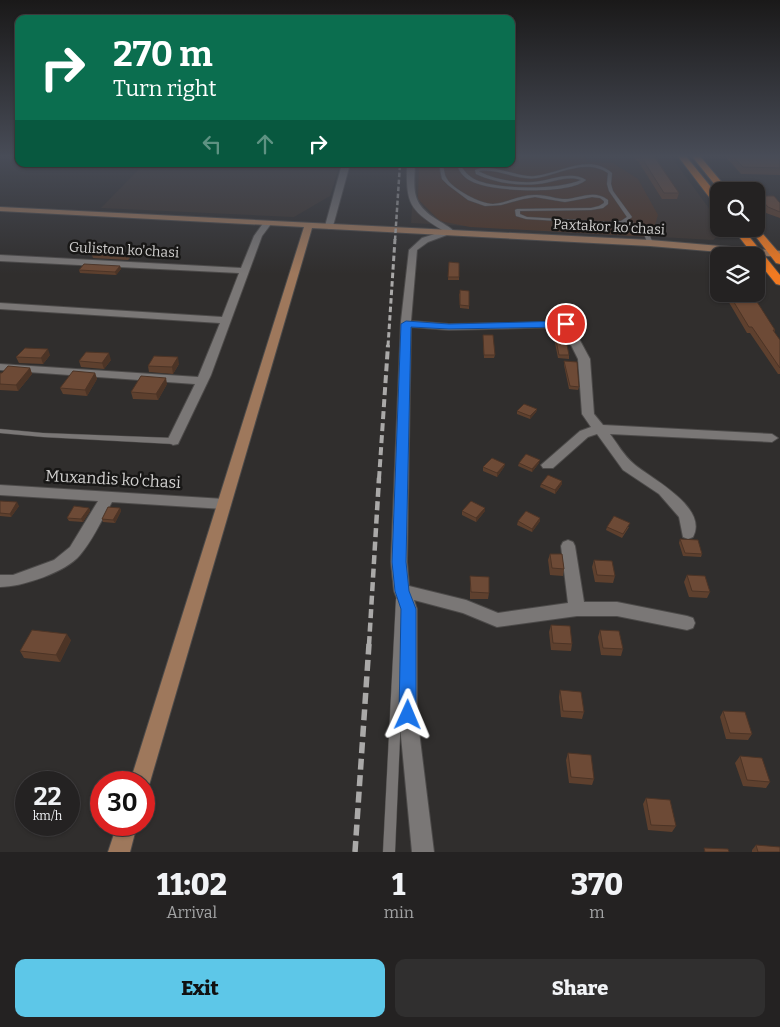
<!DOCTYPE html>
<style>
:root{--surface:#242222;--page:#302f2f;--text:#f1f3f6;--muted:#a3a4a5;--line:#413f40;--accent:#5dc7e8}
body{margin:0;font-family:Bitter,serif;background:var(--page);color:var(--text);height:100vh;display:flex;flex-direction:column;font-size:19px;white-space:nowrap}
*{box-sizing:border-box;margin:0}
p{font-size:16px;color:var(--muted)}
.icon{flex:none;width:28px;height:28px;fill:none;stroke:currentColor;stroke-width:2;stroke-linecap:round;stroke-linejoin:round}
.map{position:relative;height:852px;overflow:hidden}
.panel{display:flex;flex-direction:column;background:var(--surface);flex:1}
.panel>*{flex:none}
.top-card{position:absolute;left:15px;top:15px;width:500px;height:152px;border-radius:10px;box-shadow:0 1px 4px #0004,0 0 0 1px var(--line);background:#0b6e4f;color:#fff;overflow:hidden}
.controls{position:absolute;left:710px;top:182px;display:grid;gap:10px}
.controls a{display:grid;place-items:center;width:55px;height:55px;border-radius:10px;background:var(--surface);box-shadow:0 1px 4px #0004,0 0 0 1px var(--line);font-size:25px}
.speed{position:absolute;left:15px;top:771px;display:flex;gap:10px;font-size:25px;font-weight:700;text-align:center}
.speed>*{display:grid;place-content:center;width:65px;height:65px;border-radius:50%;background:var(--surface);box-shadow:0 1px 4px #0004,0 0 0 1px var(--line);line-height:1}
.speed small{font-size:12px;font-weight:400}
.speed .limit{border:8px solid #d22;background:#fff;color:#111}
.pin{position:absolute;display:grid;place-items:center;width:42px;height:42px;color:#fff;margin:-21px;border:2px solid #fff;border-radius:50%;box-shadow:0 1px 5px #0007}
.me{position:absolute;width:55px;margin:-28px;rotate:1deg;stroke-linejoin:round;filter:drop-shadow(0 0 4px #0008)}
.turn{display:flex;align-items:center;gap:18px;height:105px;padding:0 15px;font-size:22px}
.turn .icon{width:65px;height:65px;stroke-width:2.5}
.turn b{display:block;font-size:35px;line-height:42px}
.lanes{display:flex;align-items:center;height:48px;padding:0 15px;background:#0003;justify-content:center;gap:25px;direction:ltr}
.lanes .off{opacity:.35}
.eta{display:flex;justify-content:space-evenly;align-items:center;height:85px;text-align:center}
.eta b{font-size:30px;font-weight:800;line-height:35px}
.cta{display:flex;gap:10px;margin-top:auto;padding:10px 15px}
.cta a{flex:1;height:58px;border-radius:10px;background:var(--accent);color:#111;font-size:20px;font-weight:800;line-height:58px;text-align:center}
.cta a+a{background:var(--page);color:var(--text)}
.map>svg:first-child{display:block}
.built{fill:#3c342f}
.green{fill:#4f3424}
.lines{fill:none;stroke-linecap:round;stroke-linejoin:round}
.lane-casing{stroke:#4c4a49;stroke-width:1}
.street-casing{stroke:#4c4a49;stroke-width:2}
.secondary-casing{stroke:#4c4a49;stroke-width:2}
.highway-casing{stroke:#4c4a49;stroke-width:2}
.lane{fill:#7a7776;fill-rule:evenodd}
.street{fill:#7a7776;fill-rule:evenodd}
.secondary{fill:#9e785c;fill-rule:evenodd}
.highway{fill:#f27a21;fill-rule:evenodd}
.rail-far4{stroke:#aaa9a8;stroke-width:2.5;stroke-dasharray:4.5 2.5;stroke-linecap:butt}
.rail-far3{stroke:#aaa9a8;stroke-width:3;stroke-dasharray:5.5 3;stroke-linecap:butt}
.rail-far2{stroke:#aaa9a8;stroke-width:4;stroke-dasharray:8 4;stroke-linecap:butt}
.rail-far1{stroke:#aaa9a8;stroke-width:4.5;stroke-dasharray:9 4.5;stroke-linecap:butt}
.rail{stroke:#aaa9a8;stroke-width:5.5;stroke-dasharray:11 5.5;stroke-linecap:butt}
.wall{fill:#5e402e}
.shaded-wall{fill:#4c3426}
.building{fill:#6d4a36;stroke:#4c3426}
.route{fill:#1a73e8;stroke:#114b97}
.labels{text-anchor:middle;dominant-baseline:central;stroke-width:5;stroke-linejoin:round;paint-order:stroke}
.far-street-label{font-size:14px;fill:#d2d1d0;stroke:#181716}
.street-label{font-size:16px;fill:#d2d1d0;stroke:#181716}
</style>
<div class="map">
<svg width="780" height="852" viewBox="0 0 780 852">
<rect width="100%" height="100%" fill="#302e2d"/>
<path class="built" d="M511 155H670L719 222V229H724L725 231 713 240 411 223 415 164H511Z
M144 164H324L340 165 330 196 294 217 101 208Z"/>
<path class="green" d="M511 155H584L587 162 613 163 638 179 658 215 651 237 470 227 440 221 418 199 419 164H511Z"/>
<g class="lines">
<defs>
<path id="lane" d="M439 164H443C444 168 444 175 447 179 453 189 480 204 493 204 507 203 520 195 534 195 546 194 557 200 568 199 583 197 595 190 608 200V204L603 208 591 210 520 211V214L527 217 609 222 621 221 627 217 609 191 607 184 608 173C586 158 560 174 537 178 517 181 499 168 479 171L480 172C497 180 515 183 533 182 550 181 571 170 586 180 569 195 491 192 471 181 463 177 460 172 456 164H460C464 171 468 176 476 180 499 190 559 190 581 180 567 175 552 183 538 184 517 186 496 183 476 174L475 170C492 162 516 178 535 176 561 173 589 153 612 173L611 184 613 191 632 217 628 220 647 230 653 243 648 244 643 232 624 223 609 224 526 219 516 216 515 210 517 209 591 208 599 206 604 203V201L600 198 592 197 565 202 535 197 523 199 501 205 485 206 468 200 448 185 442 179Z
M0 429 43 433 173 438 177 441 173 444 43 437 0 433Z
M401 595 404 596 406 599 395 852H383L396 599 398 596Z"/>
<path id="street" d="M342 164H350L333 226 329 229 325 226Z
M407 164H415C414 190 411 203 436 219 442 223 450 227 455 232L428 242 417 250 411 321 449 324 570 322 590 359 594 414 603 425 772 434 778 438 772 442 610 434C617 443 624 456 634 464 650 478 709 507 693 537L688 539 683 537 679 517 659 494 623 470 597 434 588 437 553 468H543L541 465 580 431 591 427 582 414 578 359 562 327 449 330 411 327 407 562 409 586 466 600 498 613 568 603 561 546 563 542 568 540 573 542 575 546 584 602H617L687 616 693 618 695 623 693 628 687 630 617 616H577L497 627 463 613 414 600 417 609V715L434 852H412L399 715 401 609 394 591 391 562 401 321 409 250 422 238 444 231C409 210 406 204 407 164Z
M264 222 271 224 262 236 211 375 178 444 173 445 167 441 195 384 0 370V364L198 377 220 323 0 309V303L222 317 239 273 0 261V255L241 268 254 236Z
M0 485 224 499 229 500 231 504 229 508 224 509 112 502C102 519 93 540 80 555 66 572 22 587 0 587V575H13L54 560 70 547 98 501 0 495Z"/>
<path id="secondary" d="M0 207 650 240 780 251V257L650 246 312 228 150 782 147 789 144 790V782H130L304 227 0 211Z
M117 825H137L130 852H108Z"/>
<path id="highway" d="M677 155H685L719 197V207L716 206Z
M691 155H699L729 191H720Z
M756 226 780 254V264L776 263 750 229H756Z
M733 229H743L780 275V285L776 284 756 259V256H754Z"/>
</defs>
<use href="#lane" class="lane-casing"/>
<use href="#street" class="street-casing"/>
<use href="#secondary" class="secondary-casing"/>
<use href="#highway" class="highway-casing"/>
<use href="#lane" class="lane"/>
<use href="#street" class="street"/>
<use href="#secondary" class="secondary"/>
<use href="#highway" class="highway"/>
<path class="rail-far4" d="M395 240 400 164"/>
<path class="rail-far3" d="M388 346 395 239"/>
<path class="rail-far2" d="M379 479 388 345"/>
<path class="rail-far1" d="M369 645 379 478"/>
<path class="rail" d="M355 852 369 644"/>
</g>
<path class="wall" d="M632 155H656V158L679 193 677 199H662L638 161 635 160Z
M724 155H780V175L741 174Z
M758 196 780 203V218L766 213 756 201Z
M92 255H129L130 258 128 260 93 258Z
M449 262 459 263V280H448Z
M120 266 121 269 116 275 80 273 79 270Z
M459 293 469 306V309L460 308Z
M729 294 775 330 774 333 780 340V374H778L750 333H747L727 299Z
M483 335 495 355 494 358H484Z
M555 335 569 355V359L558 358 554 338Z
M50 355 43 364 19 363 16 357Z
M111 360 104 369 81 367 79 361Z
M564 361 579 387 578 390 569 389 564 365Z
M179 364 173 374 149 372 148 366Z
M30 368 32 374 18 391 0 390V373Z
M95 373 97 379 87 396 63 394 60 388Z
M167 384 158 400 133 399 131 392Z
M537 409 536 412 530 419 517 414V411Z
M519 463H539L532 472 518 466Z
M505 464 504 467 497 477 483 471V467Z
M562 481V484L555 494 540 487 541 484Z
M0 501 19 506 11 517 0 516Z
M89 508 90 511 83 522 69 521 67 518Z
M120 508 121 511 115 523 103 522 102 519Z
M485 508V511L476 522 462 515V511Z
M540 518V521L532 532 517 525 518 521Z
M607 527H629L622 538 606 530Z
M680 539 702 554 701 557 683 556 679 543Z
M550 554 564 569 563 576 550 575 548 560Z
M594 560 615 576 613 583 595 582 592 567Z
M687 575 710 592 707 598 689 597 684 582Z
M470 576 489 593 488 599H470Z
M551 625 572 644 571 651 551 650 549 632Z
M600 630 623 649 621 656 601 655 598 637Z
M71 640 60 662 24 658 20 651Z
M560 690 584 712 582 719 561 717 559 697Z
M723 711 752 734 748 740 726 739 720 717Z
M568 753 594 779 592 785 569 783 566 760Z
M740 756 770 782 766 788 743 786 735 763Z
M646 798 676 826 672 832 648 830 643 804Z
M756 845 780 852H752V850Z"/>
<path class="shaded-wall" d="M120 266 121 269 116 275 115 272Z
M48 349 50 355 43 364 41 358Z
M109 353 111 360 104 369 102 363Z
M178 357 179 364 173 374 172 367Z
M30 368 32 374 18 391 16 385Z
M95 373 97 379 87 396 85 390Z
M166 378 167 384 158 400 156 394Z
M537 409 536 412 530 419V416Z
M540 460 539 463 532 472V469Z
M505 464 504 467 497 477V473Z
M562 481V484L555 494V490Z
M17 502 19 506 11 517 10 514Z
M89 508 90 511 83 522 81 519Z
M120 508 121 511 115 523 113 520Z
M485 508V511L476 522V518Z
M540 518V521L532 532V529Z
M67 634 71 640 60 662 56 655Z"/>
<path class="building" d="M640 155H653L679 193H664Z
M732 155H780V168L743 167Z
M758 196H774L780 203V212L768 207Z
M94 253 129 255 127 257 92 255Z
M449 262 459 263V277H448Z
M84 264 120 266 115 272 79 270Z
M460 290 469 291V306L460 305Z
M729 294H752L775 330H773L780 340V368L752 327H749Z
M483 335H493L495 355H484Z
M555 335H565L569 355H559Z
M25 348 48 349 41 358 16 357Z
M86 352 109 353 102 363 79 361Z
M154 356 178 357 172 367 148 366Z
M564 361 577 362 579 387 570 386Z
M8 366 30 368 16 385 0 384V373H2Z
M73 371 95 373 85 390 60 388Z
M141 376 166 378 156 394 131 392Z
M524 404 537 409 530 416 517 411Z
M526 454 540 460 532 469 519 463Z
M492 458 505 464 497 473 483 467Z
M548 475 562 481 555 490 541 484Z
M0 501 17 502 10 514 0 513Z
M471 501 485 508 476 518 462 511Z
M74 506 89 508 81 519 67 518Z
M108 507 120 508 113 520 102 519Z
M526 511 540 518 532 529 518 521Z
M614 516 630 523 623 534 607 527Z
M680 539 698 540 702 554 685 553Z
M550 554H562L564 569 552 568Z
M594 560 612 561 615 576 597 575Z
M687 575 705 576 710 592 692 591Z
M470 576 489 577V593L471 592Z
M551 625 570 626 572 644 553 643Z
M32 630 67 634 56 655 20 651Z
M600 630 619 631 623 649 603 648Z
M560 690 581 692 584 712 563 711Z
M723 711 745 712 752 734 730 733Z
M568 753 591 755 594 779 571 777Z
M740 756 762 758 770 782 747 780Z
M646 798 670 800 676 826 651 825Z
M756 845 780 847V852H758Z
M704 848 728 849 729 852H705Z"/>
<linearGradient id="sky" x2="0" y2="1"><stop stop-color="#1a1919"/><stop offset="0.57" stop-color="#484c57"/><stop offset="1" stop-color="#484c57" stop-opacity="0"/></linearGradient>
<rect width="780" height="274" fill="url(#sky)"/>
<path class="route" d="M406 321 449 324 566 321 571 324 566 327 449 329 411 327 406 562 409 591 416 609V715L414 721 408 723 402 721 399 715 401 609 395 591 392 562 401 324Z"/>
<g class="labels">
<g class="far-street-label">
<text transform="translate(609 227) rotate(3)">Paxtakor ko'chasi</text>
<text transform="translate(124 250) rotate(3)">Guliston ko'chasi</text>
</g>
<g class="street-label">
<text transform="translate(113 479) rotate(3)">Muxandis ko'chasi</text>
</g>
</g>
</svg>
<div class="controls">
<a><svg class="icon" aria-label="search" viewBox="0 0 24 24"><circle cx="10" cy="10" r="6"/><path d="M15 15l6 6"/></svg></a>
<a><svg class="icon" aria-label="layers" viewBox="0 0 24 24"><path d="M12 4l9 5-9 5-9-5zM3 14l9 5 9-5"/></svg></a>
</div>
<div class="speed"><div>22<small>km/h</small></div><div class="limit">30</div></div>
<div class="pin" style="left:566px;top:324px;background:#d93025"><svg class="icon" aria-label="arrive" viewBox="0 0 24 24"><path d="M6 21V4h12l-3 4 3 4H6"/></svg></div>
<svg class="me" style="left:408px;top:715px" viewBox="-20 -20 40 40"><path d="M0-17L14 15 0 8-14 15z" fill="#1a73e8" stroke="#fff" stroke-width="4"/></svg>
<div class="top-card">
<div class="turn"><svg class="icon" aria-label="right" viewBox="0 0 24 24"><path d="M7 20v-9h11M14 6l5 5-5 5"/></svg><div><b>270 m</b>Turn right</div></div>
<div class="lanes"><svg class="icon off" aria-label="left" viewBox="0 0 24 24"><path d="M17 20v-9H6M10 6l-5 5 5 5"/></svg><svg class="icon off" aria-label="ahead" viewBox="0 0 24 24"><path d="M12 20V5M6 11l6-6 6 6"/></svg><svg class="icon" aria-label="right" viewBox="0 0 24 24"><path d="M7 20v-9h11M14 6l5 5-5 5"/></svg></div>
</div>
</div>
<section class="panel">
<div class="eta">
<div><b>11:02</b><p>Arrival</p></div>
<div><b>1</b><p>min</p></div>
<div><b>370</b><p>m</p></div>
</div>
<div class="cta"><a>Exit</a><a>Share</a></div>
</section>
